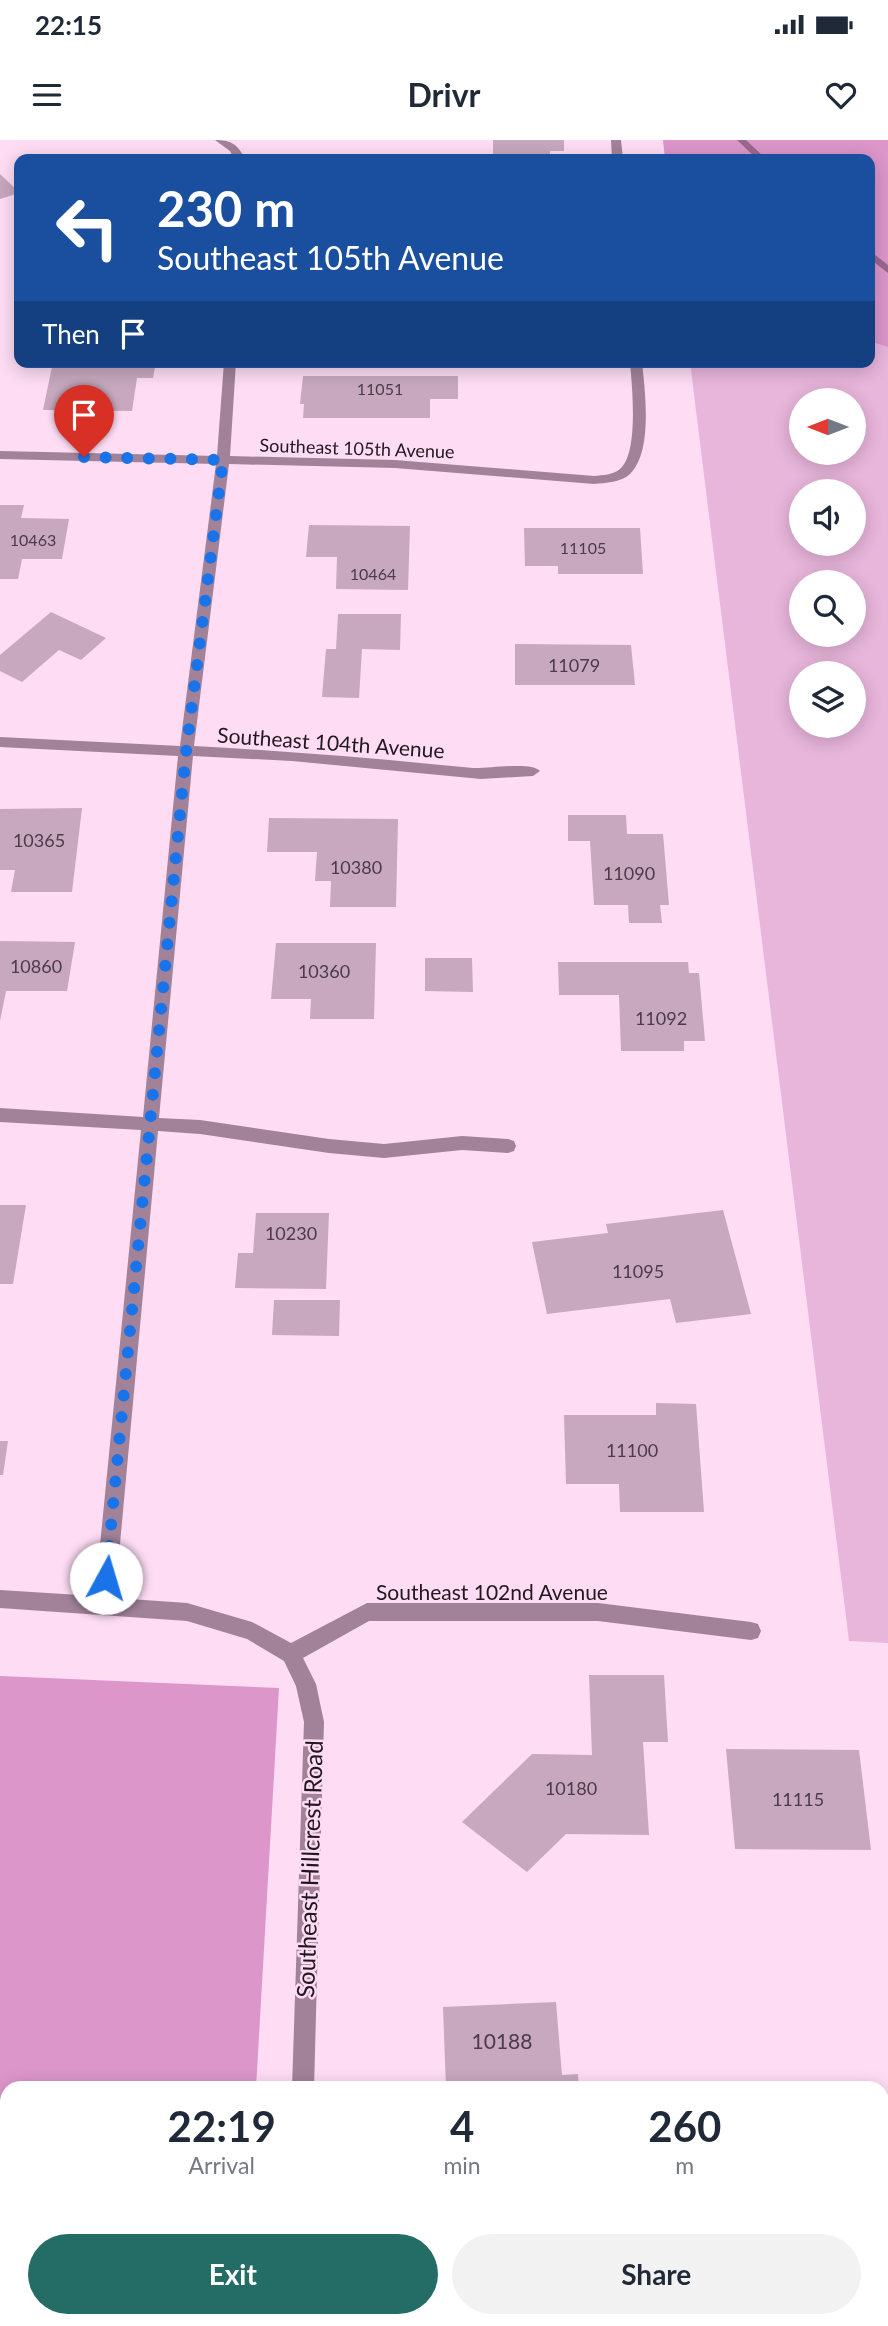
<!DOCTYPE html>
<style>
:root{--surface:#fff;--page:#f2f2f3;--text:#1f2937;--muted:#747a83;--accent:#246d66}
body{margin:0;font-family:Lato,sans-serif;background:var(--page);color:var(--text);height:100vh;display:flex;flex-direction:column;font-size:26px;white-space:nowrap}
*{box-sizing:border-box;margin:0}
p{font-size:23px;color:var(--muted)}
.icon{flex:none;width:38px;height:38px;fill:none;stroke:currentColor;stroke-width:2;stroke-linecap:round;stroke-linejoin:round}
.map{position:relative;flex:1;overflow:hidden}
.drawer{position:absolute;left:0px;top:1941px;width:889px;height:247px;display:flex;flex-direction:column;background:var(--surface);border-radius:21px 21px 0 0;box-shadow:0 4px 18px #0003}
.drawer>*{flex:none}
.guide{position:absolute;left:14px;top:14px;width:861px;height:214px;border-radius:14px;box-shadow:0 4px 18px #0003;background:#1a4fa0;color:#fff;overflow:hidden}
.needle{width:46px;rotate:270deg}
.buttons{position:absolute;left:789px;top:248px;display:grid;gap:14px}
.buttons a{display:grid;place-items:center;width:77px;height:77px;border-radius:50%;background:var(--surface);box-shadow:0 4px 18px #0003;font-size:35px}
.pin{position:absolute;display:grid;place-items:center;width:60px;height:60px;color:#fff;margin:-72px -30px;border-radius:50% 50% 50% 0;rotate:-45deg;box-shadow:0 0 7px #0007}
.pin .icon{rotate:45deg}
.me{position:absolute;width:77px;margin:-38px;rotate:6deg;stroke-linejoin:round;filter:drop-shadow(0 0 5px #0008)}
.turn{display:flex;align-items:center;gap:24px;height:147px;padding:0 28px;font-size:32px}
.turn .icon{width:91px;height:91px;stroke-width:2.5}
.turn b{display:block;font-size:49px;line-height:60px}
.then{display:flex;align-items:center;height:66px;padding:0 28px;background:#0003;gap:14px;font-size:26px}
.eta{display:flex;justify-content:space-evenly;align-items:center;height:119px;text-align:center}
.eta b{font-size:42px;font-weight:700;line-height:49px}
.primary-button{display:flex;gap:14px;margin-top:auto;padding:14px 28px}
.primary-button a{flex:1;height:80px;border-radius:42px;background:var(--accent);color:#fff;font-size:28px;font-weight:700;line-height:80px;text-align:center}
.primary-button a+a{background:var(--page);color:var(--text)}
.status{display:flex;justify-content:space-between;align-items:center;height:49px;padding:0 35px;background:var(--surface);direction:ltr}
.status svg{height:19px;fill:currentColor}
header{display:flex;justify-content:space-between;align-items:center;height:91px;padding:0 28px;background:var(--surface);font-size:32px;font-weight:700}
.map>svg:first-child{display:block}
.green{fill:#e8b5db;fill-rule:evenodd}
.forest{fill:#dc96ca}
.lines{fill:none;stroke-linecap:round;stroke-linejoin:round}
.stream{fill:#9b688e;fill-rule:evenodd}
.building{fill:#c7a8be}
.street{fill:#a18298;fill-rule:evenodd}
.route{stroke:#1a73e8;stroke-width:12;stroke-dasharray:0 21.6}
.labels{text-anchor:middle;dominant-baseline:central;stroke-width:5;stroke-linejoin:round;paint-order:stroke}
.far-number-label{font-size:16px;fill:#4c3b48}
.far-street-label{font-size:18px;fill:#231720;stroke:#fddcf4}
.number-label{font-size:18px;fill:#4c3b48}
.street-label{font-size:21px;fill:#231720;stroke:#fddcf4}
.near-number-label{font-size:21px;fill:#4c3b48}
.near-street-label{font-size:24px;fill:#231720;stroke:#fddcf4}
</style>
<div class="status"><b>22:15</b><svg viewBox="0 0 49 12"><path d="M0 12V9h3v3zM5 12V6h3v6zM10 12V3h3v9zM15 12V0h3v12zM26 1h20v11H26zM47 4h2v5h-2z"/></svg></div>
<header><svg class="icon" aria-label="menu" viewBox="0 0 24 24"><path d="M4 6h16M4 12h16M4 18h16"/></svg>Drivr<svg class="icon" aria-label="heart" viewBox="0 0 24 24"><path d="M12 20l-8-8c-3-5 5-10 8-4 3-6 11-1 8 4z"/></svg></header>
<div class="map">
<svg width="888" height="2186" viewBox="0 0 888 2186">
<rect width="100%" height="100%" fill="#fddcf4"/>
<path class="green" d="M888 0V1503L849 1501 690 222H870V19ZM802 261H854V313H802ZM802 352H854V404H802ZM802 443H854V495H802ZM802 534H854V586H802Z"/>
<path class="forest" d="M663 0H888V207L870 201V19H665Z
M0 1536 279 1548 256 1948H7V2180L243 2181V2186H0Z"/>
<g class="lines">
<path class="stream" d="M737 0H746L766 19H757Z
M870 111 888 125V133L870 119Z"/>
</g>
<path class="building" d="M493 0H564V11H550V19H493Z
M0 34 19 52V53L0 59Z
M53 222H156L153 238H137L132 271 43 270Z
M303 236H458V259H430V278H303L304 264H300Z
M0 365H24L21 378 69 379 62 419H22L18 439H0Z
M309 385 410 386 408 450 336 449 337 417H306Z
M524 388H640L643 434H558V426H525Z
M51 472 106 498 81 520 59 510 22 542 0 531V515Z
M338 474H401L400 510 362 509 359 558 322 557 326 509H336Z
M515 504 631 505 635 545H515Z
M82 668 72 752H11L15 730H0V669Z
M568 675H626L627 694H663L669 765H660L662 783H629L628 765H594L590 701H568Z
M269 678 398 679 396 767H330L331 741H315L317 712H267Z
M0 801 75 802 67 851H6L0 881Z
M276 803H376L374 879H310L311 859H271Z
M425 818H472L473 852 425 851Z
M558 822H688L689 833H699L705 901H684V911H621L619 855H559Z
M0 1065H26L13 1144H0Z
M723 1070 751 1174 676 1183 670 1159 547 1174 532 1102 608 1093 606 1084Z
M256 1073H329L326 1149 235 1148 238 1113H253Z
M274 1160H340L339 1196 272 1195Z
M656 1263 696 1264 704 1372H620L619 1344H566L564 1275H656Z
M0 1301H8L3 1335H0Z
M589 1535H664L668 1602H643L649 1695 566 1694 527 1732 462 1682 532 1614 592 1615Z
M726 1609 859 1610 871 1710 735 1709Z
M556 1862 562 1935 578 1934 579 1948H446L443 1867Z"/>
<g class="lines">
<path class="street" d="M215 0C231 0 238 4 245 19H234L230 11Z
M611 0H621L623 19H612Z
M224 222H236L230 316 395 320 594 336C603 335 613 335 620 329 639 313 632 246 630 222H642C645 251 653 312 630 334 622 342 605 343 594 344L395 328 229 324 194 606C287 611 380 619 473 628 488 629 532 621 540 631L533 636 481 639 292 621 193 616 159 978 200 980 329 999 384 1004 462 996 508 999 514 1001 516 1006 514 1011 508 1013 462 1010 384 1018 329 1013 200 994 158 991 115 1458 187 1463 252 1482 291 1503 367 1463H598L751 1482 758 1484 761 1491 758 1498 751 1500 598 1481H369L303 1518 316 1544 324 1582 314 1948H292L304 1582 296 1546 284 1521 247 1499 187 1481 0 1468V1450L95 1456 141 990 0 982V968L143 977 178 616 0 607V597L180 606 216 324 0 319V311L217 316Z
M283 2180H307V2186H283Z"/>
</g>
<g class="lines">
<path class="route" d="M84 317 223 320 186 612 106 1438"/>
</g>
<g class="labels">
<g class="far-number-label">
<text x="380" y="248">11051</text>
<text x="33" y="399">10463</text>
<text x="583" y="407">11105</text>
<text x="373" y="433">10464</text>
</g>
<g class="far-street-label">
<text transform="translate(357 308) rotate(2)">Southeast 105th Avenue</text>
</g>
<g class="number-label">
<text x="574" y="525">11079</text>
<text x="39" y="700">10365</text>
<text x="356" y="727">10380</text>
<text x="629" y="733">11090</text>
<text x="36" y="826">10860</text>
<text x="324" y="831">10360</text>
<text x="661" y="878">11092</text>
<text x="291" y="1093">10230</text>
<text x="638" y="1131">11095</text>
<text x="632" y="1310">11100</text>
<text x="571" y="1648">10180</text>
<text x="798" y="1659">11115</text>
</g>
<g class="street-label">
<text transform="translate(331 602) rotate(4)">Southeast 104th Avenue</text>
<text x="492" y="1451">Southeast 102nd Avenue</text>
</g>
<g class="near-number-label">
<text x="502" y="1900">10188</text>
</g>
<g class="near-street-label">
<text transform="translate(309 1729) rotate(-88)">Southeast Hillcrest Road</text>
</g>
</g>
</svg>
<div class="buttons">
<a><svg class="needle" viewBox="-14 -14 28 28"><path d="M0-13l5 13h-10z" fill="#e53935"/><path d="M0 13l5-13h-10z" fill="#747a83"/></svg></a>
<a><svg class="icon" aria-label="sound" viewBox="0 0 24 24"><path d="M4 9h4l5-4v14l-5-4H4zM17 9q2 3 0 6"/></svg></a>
<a><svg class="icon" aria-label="search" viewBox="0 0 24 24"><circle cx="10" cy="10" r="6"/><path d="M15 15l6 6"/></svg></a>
<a><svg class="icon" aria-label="layers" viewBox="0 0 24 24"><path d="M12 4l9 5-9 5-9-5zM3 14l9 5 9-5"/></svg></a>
</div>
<div class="pin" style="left:84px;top:317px;background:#d93025"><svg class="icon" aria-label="arrive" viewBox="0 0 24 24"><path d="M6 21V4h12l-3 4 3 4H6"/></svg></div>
<svg class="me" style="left:106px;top:1438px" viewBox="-20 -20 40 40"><circle r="19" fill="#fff"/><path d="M0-13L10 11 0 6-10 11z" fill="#1a73e8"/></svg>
<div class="guide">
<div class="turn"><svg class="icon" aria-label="left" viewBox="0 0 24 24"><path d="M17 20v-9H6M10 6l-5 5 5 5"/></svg><div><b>230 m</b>Southeast 105th Avenue</div></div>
<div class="then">Then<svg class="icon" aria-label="arrive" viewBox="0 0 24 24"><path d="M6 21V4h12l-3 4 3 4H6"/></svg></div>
</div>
<section class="drawer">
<div class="eta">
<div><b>22:19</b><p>Arrival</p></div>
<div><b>4</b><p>min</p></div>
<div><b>260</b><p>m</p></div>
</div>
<div class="primary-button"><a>Exit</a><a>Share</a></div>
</section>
</div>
